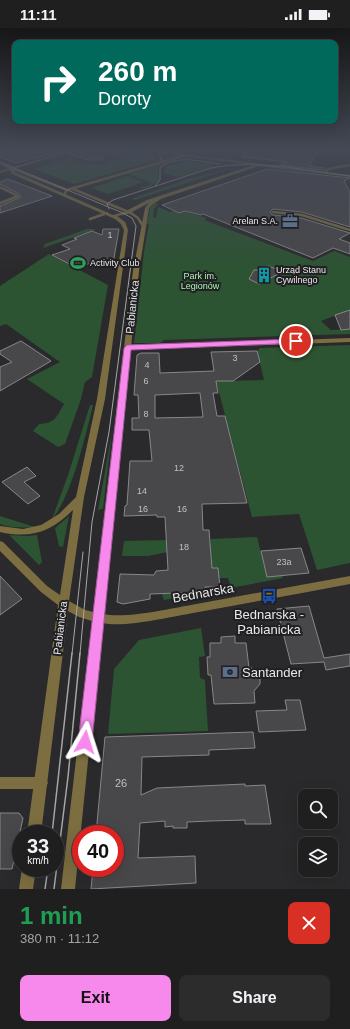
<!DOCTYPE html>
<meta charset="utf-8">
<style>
:root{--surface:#201f20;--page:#2d2c2d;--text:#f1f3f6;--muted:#a2a2a5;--line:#3d3d3e;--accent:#f788ec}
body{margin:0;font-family:Helvetica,sans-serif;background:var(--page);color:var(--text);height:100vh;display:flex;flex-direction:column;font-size:15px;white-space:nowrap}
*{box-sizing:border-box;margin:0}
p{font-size:13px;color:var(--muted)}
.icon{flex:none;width:22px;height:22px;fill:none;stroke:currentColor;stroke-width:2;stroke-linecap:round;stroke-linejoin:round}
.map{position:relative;height:861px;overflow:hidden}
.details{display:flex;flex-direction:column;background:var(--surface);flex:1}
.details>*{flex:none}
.top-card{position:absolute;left:12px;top:12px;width:326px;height:84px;border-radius:8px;box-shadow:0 4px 16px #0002,0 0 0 1px var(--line);background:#00695c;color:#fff;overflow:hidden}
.buttons{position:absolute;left:298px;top:761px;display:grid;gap:8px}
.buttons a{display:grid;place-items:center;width:40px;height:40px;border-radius:8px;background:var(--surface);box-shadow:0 4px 16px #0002,0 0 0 1px var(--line);font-size:20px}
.speed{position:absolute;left:12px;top:797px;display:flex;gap:8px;font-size:20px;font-weight:700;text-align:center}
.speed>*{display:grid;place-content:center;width:52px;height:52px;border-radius:50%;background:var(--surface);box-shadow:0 4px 16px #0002,0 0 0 1px var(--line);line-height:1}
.speed small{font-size:10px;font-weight:400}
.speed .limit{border:6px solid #d22;background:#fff;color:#111}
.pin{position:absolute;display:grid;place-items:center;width:34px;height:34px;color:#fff;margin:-17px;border:2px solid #fff;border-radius:50%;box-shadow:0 1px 4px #0007}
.me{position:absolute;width:44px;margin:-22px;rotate:6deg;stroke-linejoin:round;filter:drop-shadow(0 0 3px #0008)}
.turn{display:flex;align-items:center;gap:14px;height:84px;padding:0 20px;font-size:18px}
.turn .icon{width:52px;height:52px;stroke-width:2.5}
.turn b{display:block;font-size:28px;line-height:34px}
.round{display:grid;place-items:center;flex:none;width:42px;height:42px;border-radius:8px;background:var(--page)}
.summary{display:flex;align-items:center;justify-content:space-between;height:68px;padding:0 20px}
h1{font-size:24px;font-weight:700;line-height:30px;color:#1e9e55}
.cta{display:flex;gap:8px;margin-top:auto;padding:8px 20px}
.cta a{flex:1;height:46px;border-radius:8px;background:var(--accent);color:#111;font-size:16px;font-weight:700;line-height:46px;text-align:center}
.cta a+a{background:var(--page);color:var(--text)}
.status{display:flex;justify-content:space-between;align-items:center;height:28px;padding:0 20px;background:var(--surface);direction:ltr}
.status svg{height:11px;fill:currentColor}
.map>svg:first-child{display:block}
.green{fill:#2c5332}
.building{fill:#48474a;stroke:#88868a;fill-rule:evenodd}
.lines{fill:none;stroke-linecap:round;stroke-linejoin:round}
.service{stroke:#7d6e41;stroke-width:2.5}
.minor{fill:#7d6e41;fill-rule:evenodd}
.tertiary{fill:#7d6e41;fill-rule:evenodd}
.tram-far1{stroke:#a6a5a7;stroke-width:1}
.tram{stroke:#a6a5a7;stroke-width:1.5}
.route{fill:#f788ec;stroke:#a15899}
.labels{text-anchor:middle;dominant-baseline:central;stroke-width:4;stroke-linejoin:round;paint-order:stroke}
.far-poi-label{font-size:9px;fill:#e8e7e9;stroke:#201f22;text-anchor:start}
.number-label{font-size:9px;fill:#c0bfc1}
.far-park-label{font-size:9px;fill:#aaf5b3;stroke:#201f22}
.street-label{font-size:11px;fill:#e8e7e9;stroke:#201f22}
.near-number-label{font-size:11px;fill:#c0bfc1}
.near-street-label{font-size:13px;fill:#e8e7e9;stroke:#201f22}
.near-poi-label{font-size:13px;fill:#e8e7e9;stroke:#201f22}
</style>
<div class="status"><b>11:11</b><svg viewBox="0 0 49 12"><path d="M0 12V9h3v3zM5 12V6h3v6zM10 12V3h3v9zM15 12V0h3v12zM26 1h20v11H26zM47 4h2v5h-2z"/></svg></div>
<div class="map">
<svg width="350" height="861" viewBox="0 0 350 861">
<rect width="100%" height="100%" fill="#2a292b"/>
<path class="green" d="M134 124 155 127 157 132 74 156 34 141 71 130 74 132V134L102 137Z
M179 130 190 131C182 132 162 130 158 140 157 144 159 149 159 153L147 160H139L152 156 129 146Z
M189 133 207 135 214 139 180 149 164 146 168 137Z
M226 142 135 172 131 171 191 150Z
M128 148 144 154 108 166 92 160Z
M154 175 158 176 154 181 153 190 156 189 158 179 170 184 173 183 179 185 183 183 207 190 204 192 313 233 334 223 350 229V282L321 293 331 302 350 301V306L164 312 160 315H134L144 224 149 196H147L150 180Z
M87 201H97L43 220 45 216Z
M49 226 108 257 92 349 85 354 81 371 65 416 58 419 33 403 39 396C55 395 56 390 64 376L27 351 60 334 6 296 0 298V258Z
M350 317V535L317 542 299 486 252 489 216 353 264 352 257 323 260 320Z
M90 377H93C86 406 71 470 52 491L68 447Z
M112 404 103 481 98 482Z
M0 488 35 499C23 500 11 500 0 496Z
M69 488 63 519 59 518 55 500Z
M9 507 28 508 37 507 42 534 39 537Z
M257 509 267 548 282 547 283 550 231 560 228 550H219L181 542 210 523 211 511Z
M168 512V524L148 528H122L124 513Z
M199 564V566L164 572 162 566Z
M201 600 205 628 199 629 200 650 205 652 208 703 108 706 114 641 139 612Z"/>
<path class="building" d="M0 122H54V125L16 135 0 129Z
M78 122H102L103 132H89L69 126Z
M243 122H319L309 138 325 140 324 142 279 137 287 134 243 129Z
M267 141 350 150 344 153 350 164V199L302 184 273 181 270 184 273 187 301 190 350 205 339 211 350 215V226L333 220 313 230 203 186 201 187 185 183 179 185 162 177Z
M8 151 52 168 0 185V178L21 169 19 166 0 156V154Z
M103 201H119L113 236H87L77 240 52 227 70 221 62 217 77 211 74 210 92 203 102 207Z
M269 238 282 244 259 256 249 251 254 242H261Z
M350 282V301L341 302 335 287Z
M21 313 51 333 0 363V339L12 334 0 326V323Z
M257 323 260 334 233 353H216L218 365H213L217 388H225L247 475 202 476 203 502H209L212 540H218L220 559H205V564L150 566V571L123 576 117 574 120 546 154 547 156 543 168 542 165 489H157V487L124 488 125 478 127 477 130 433H152L149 402H132V390H139L138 367H134L137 327 141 325H159L160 345 214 343 211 324ZM200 365 203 389 155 390V367Z
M27 439 36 448 24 454 40 468 28 476 2 454Z
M301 520 309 545 267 549 261 523Z
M0 548 22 571 0 587Z
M309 578 324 630 350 626V638L326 642 324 634 291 636 277 581Z
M235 608V615H246L249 640H252V645L260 651V656L254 663 255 675 214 676 211 647H208L207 629H210V615H221V609Z
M285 672H300L306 702 259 704 256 683 287 682Z
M253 704 255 720 209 722V727L142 729 141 767 157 760 245 756V758L265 757 271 796H245V792L210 793 187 794V800H173V798L165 799V793L140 795 138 830 195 828 196 855 91 861 93 840H115V806H96L105 709Z
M0 785H19L23 790 12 841H0Z"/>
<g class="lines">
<path class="service" d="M158 125 163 134
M11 140 67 162
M325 145 328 141 350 137
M0 159 18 168 0 175
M73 161 131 185 138 190 143 198
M64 167 67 162 182 128
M273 184 302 187 350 202
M90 191 107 185"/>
<path class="minor" d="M70 122H77L0 145V143Z
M350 310V314L127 322 124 320 127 318Z
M0 749H42L46 751 48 755 46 759 42 761H0Z"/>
<path class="tertiary" d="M138 122H151L350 147V149L257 138 256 139 161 171 153 176 149 180 139 243 103 586C125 591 168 581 191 577 244 567 297 558 350 548V556C298 566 246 575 193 585 169 589 126 600 102 595L75 861H61L92 593 79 589 68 583 41 806H27L58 577 41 564 0 523V513L3 514 47 558 60 567 73 482C51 504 31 511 0 504V498L23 501 41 497 59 486 76 469 97 371 124 202 121 196 115 191 12 146 9 141 0 136V134L12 139 15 144 113 187 124 184 147 172 254 137ZM149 175 145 180 133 243 93 584 85 582 69 573 84 469 105 371 128 202 125 194 117 188 128 186Z
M22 840H36L33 861H19Z"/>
<path class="tram-far1" d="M0 134 123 185 132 190 136 198 109 404 92 494 80 626
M155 158 160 152V139C178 127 199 133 219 136
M109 181 107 176 113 172 211 140C256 131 305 142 350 148
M72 626 83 524"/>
<path class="tram" d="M52 806 72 625
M45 861 48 840
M54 861 68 749 80 625"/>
</g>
<linearGradient id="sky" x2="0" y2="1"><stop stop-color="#171718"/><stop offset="0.5" stop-color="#444955"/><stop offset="1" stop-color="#444955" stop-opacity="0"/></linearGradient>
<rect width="350" height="243" fill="url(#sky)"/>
<path class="route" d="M296 311 300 313 299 315 131 322 92 714 90 719 85 721 80 719 78 714 124 320 127 317Z"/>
<defs>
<symbol id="office-bare" viewBox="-9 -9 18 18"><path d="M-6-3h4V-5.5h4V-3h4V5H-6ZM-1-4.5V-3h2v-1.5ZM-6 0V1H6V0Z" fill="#5c6f8a" stroke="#201f22" stroke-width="2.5" paint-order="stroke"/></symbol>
<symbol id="stadium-bare" viewBox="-9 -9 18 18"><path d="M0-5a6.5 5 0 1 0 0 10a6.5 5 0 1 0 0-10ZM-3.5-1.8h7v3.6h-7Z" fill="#2e9e5b" stroke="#201f22" stroke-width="2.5" paint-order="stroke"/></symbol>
<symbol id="building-bare" viewBox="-9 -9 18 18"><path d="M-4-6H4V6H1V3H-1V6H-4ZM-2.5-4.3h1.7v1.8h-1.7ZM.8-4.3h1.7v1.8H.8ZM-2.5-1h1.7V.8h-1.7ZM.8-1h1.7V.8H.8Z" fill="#0f9aa8" stroke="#201f22" stroke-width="2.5" paint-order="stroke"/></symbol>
<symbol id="bus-bare" viewBox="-9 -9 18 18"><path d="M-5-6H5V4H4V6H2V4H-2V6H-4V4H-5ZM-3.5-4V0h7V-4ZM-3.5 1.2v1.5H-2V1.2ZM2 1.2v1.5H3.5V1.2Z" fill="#1a4fb4" stroke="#201f22" stroke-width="2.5" paint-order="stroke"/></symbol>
<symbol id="bank-bare" viewBox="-9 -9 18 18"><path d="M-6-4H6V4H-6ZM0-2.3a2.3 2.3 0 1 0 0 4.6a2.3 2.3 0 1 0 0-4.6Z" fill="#5c6f8a" stroke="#201f22" stroke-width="2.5" paint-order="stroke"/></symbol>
</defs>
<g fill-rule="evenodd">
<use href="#office-bare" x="279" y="182" width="22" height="22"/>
<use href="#stadium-bare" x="67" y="224" width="22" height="22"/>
<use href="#building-bare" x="253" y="236" width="22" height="22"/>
<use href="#bus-bare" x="258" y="557" width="22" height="22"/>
<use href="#bank-bare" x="219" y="633" width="22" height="22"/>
</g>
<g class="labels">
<g class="far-poi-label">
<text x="278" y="193" text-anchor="end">Arelan S.A.</text>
<text x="90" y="235">Activity Club</text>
<text x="276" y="242">Urząd Stanu<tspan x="276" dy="10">Cywilnego</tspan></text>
</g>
<g class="number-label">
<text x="110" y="207">1</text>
<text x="235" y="330">3</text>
<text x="147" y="337">4</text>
<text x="146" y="353">6</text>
<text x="146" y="386">8</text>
<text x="179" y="440">12</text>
<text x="142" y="463">14</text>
<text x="143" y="481">16</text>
<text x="182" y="481">16</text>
<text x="184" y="519">18</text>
<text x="284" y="534">23a</text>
</g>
<g class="far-park-label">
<text x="200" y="248">Park im.<tspan x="200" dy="10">Legionów</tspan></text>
</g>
<g class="street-label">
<text transform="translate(132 279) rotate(-84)">Pabianicka</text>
<text transform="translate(60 600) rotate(-83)">Pabianicka</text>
</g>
<g class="near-number-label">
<text x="121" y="755">26</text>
</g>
<g class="near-street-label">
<text transform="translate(203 565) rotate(-10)">Bednarska</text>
</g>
<g class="near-poi-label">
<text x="269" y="586">Bednarska -<tspan x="269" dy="15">Pabianicka</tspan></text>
<text x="242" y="644" text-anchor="start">Santander</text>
</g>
</g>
</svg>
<div class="buttons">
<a><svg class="icon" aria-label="search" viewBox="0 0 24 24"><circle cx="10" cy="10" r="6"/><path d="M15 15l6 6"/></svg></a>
<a><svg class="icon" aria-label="layers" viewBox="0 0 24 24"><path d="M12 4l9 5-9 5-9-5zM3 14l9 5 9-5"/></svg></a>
</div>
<div class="speed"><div>33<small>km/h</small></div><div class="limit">40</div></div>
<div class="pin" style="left:296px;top:313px;background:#d93025"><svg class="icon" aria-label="arrive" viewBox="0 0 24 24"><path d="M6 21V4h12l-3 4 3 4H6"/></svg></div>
<svg class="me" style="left:85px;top:714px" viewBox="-20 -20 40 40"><path d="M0-17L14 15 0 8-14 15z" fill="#f788ec" stroke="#fff" stroke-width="4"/></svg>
<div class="top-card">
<div class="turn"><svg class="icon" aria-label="right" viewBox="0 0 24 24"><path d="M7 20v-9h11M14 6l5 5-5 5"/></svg><div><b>260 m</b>Doroty</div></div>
</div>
</div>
<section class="details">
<div class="summary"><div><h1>1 min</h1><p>380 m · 11:12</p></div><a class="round" style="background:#d93025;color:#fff"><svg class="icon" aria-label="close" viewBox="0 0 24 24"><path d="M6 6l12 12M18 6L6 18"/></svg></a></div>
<div class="cta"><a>Exit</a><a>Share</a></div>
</section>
